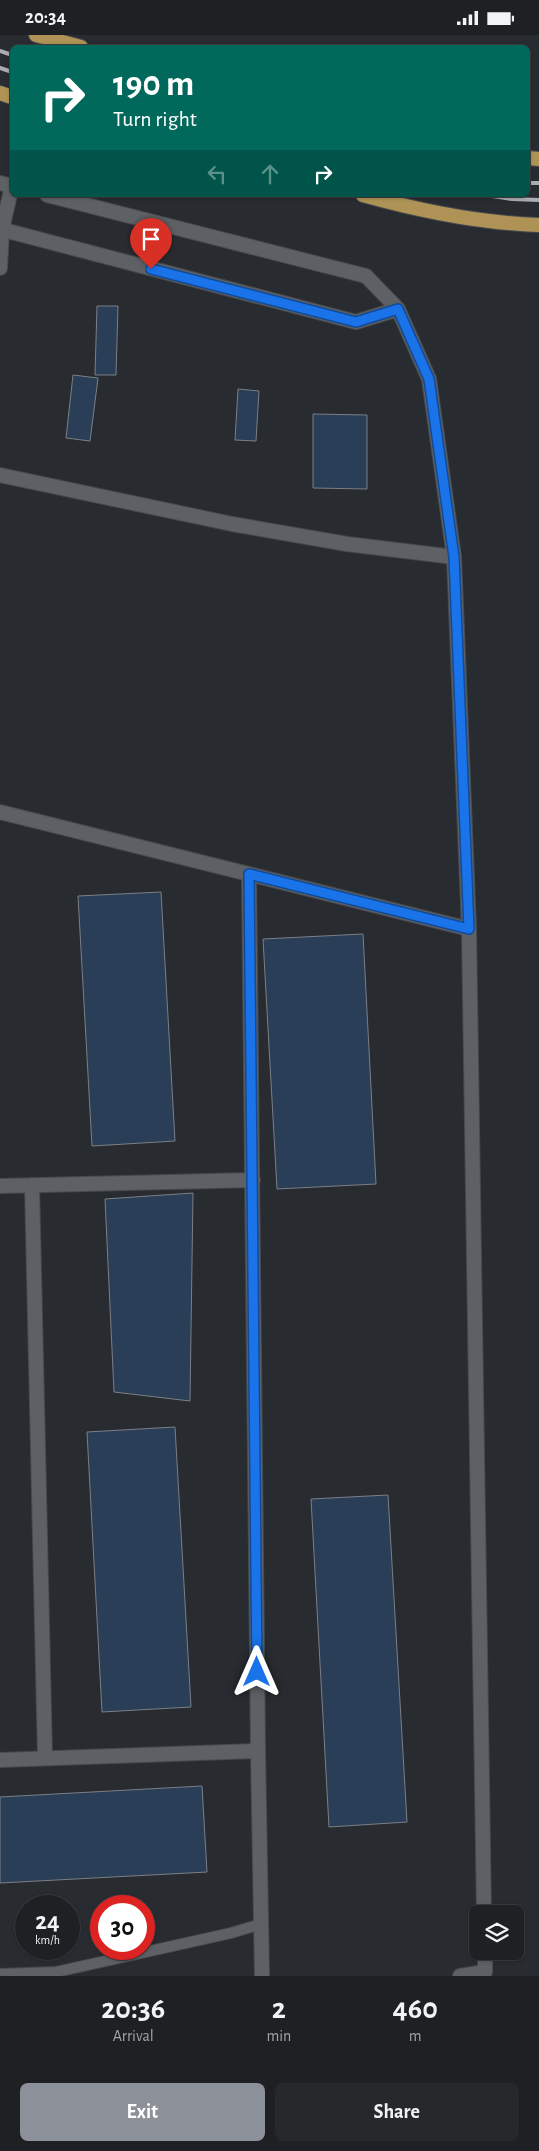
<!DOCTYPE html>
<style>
:root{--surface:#1e2024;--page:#26282c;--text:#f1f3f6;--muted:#a1a3a6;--line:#3c3e41;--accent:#8c9099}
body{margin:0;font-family:"Alegreya Sans",sans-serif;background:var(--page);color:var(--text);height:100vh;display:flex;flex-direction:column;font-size:19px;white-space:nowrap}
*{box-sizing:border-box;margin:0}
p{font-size:16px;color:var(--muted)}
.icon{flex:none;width:28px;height:28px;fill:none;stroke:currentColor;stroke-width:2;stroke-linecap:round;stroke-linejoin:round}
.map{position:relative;height:1941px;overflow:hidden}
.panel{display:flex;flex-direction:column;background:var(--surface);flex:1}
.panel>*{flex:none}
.hud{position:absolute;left:10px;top:10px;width:520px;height:152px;border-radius:8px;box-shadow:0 1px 4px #0004,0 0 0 1px var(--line);background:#00695c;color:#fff;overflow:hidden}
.tools{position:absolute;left:469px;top:1870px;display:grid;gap:10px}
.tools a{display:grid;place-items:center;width:55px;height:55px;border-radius:8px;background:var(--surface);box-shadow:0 1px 4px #0004,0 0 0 1px var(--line);font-size:25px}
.speed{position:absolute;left:15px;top:1860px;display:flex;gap:10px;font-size:25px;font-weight:700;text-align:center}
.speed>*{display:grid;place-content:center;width:65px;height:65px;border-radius:50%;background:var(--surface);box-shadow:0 1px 4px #0004,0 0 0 1px var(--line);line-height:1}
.speed small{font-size:12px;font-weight:400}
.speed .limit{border:8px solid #d22;background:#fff;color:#111}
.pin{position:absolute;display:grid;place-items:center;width:42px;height:42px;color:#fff;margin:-51px -21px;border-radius:50% 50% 50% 0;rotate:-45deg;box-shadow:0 0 5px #0007}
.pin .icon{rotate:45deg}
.me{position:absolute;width:55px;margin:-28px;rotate:0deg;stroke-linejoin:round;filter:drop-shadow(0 0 4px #0008)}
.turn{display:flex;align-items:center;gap:18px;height:105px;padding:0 20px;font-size:22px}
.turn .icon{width:65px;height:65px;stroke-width:2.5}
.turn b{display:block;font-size:35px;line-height:42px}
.lanes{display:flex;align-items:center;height:48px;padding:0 20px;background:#0003;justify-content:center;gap:25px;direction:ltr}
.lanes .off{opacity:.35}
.eta{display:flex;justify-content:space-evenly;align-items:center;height:85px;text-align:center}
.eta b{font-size:30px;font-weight:700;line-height:35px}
.primary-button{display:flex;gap:10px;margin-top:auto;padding:10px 20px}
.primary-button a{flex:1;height:58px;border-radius:8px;background:var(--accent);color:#fff;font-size:20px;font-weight:700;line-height:58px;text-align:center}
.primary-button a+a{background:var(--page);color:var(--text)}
.status{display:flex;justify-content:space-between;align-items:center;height:35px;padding:0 25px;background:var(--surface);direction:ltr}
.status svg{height:14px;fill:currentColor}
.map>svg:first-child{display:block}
.building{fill:#2a3e58;stroke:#7c7f85}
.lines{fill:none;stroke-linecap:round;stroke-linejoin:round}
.service-casing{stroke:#474a4d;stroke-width:12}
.minor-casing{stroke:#474a4d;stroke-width:16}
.tertiary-casing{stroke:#474a4d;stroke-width:16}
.primary-casing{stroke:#474a4d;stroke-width:16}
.service{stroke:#5d6166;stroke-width:10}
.minor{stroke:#5d6166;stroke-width:14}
.tertiary{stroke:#5d6166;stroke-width:14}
.primary{stroke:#af9356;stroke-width:14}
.rail{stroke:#abadb1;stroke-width:4}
.route-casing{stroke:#114b97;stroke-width:12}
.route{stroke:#1a73e8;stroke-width:9}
</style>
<div class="status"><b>20:34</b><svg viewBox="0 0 49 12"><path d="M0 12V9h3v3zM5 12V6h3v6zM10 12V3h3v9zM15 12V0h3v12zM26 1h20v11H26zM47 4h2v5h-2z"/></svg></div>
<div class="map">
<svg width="539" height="1941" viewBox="0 0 539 1941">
<rect width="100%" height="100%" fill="#282b30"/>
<path class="building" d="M97 271H118L116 340H95Z
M73 340 98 343 90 406 66 403Z
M238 354 259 356 256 406 235 405Z
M313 379 367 380V454L313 453Z
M161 857 175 1106 92 1111 78 861Z
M363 899 376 1149 277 1154 263 904Z
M193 1158 190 1366 114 1357 105 1164Z
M175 1392 191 1672 102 1677 87 1397Z
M388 1460 407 1787 329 1792 311 1464Z
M202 1751 207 1837 0 1848V1762Z"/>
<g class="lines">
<defs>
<path id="service" d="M0 1939 56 1937 231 1898 261 1889"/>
<path id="minor" d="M0 233 2 194 12 151
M0 440 232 489 347 509 454 522
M0 777 469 894
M249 839 258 1716 262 1941
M32 1150 45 1722
M0 1151 253 1145
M0 1725 258 1716"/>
<path id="tertiary" d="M0 148 12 151
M47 160 366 241 398 274 429 344 454 522 469 894 484 1879
M0 194 356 287 398 274
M460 1941 485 1937
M483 1941 485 1937V1916"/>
<path id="primary" d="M36 0 81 12
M0 58 12 62
M528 123 539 124
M363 160C420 176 480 188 539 190"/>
</defs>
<use href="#service" class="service-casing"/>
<use href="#minor" class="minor-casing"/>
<use href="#tertiary" class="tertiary-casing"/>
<use href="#primary" class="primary-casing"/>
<use href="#service" class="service"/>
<use href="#minor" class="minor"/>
<use href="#tertiary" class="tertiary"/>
<use href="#primary" class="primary"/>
<path class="rail" d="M0 16 12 20
M0 33 12 37
M528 148H539
M486 160 512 164 539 165"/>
</g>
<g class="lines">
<defs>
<path id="route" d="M151 234 356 287 398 274 429 344 454 522 469 894 249 839 257 1637"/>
</defs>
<use href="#route" class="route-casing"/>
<use href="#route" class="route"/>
</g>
</svg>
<div class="tools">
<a><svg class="icon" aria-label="layers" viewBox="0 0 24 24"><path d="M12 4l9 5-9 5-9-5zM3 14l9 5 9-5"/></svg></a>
</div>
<div class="speed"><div>24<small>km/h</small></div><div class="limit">30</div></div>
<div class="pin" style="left:151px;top:234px;background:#d93025"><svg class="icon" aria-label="arrive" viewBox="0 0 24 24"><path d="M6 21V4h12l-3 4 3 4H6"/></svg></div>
<svg class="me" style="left:257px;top:1637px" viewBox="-20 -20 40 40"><path d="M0-17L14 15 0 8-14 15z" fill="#1a73e8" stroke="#fff" stroke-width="4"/></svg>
<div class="hud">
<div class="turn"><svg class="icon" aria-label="right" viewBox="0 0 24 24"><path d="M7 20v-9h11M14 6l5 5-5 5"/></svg><div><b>190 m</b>Turn right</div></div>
<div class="lanes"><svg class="icon off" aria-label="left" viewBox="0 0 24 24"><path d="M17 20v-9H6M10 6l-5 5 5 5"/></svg><svg class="icon off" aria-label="ahead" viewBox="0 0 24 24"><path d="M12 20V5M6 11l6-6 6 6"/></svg><svg class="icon" aria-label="right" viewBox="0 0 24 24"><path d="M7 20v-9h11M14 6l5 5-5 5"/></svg></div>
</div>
</div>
<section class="panel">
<div class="eta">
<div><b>20:36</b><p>Arrival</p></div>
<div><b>2</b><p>min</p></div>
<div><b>460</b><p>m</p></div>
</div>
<div class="primary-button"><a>Exit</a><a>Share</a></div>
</section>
